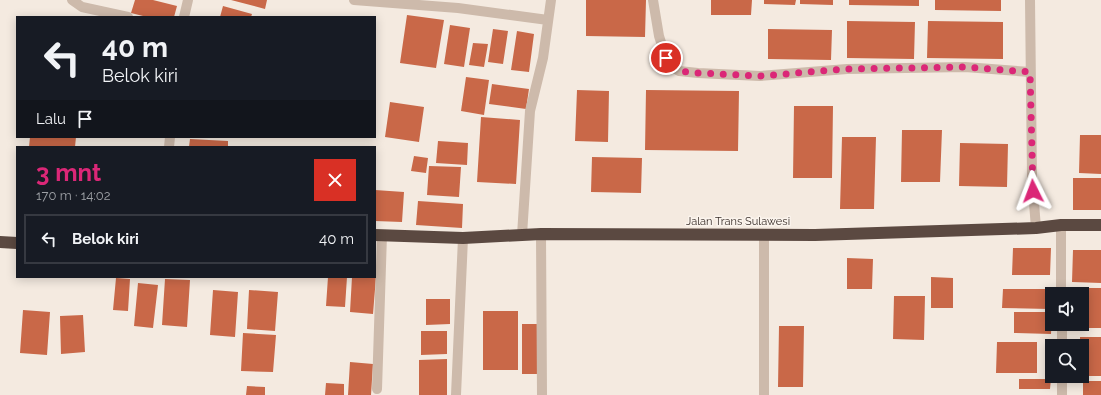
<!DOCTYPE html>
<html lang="id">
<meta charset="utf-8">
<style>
:root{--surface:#171b24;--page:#20242c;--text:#f1f3f6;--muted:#9ea1a6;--line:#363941;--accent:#db2777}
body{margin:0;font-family:Raleway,sans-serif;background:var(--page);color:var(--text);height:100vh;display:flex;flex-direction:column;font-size:15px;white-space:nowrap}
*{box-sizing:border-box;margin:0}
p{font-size:13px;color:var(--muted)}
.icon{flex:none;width:22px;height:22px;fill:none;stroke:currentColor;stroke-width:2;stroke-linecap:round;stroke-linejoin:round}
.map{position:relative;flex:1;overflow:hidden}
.drawer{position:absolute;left:16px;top:146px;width:360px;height:132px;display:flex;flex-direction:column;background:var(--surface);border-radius:0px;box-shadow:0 2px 10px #0003}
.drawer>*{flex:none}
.guide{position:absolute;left:16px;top:16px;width:360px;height:122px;border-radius:0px;box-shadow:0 2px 10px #0003;background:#171b24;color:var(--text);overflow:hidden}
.tools{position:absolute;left:1045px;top:287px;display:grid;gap:8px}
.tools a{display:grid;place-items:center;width:44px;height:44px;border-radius:0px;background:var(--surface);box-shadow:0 2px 10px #0003;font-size:20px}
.pin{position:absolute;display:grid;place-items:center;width:34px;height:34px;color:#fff;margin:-17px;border:2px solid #fff;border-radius:50%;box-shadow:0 1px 4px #0007}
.me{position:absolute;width:44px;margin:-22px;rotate:357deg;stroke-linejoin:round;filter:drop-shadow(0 0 3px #0008)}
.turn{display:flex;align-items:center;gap:14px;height:84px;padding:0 20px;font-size:18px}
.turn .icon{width:52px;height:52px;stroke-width:2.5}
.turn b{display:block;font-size:28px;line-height:34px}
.then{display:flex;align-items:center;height:38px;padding:0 20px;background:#0003;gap:8px;font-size:15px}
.round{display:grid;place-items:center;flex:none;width:42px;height:42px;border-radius:0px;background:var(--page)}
.overview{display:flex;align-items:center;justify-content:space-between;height:68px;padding:0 20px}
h1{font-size:24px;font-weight:700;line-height:30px;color:var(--accent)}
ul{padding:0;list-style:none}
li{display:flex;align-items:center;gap:12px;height:50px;margin:0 8px 6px;padding:0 12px;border:2px solid var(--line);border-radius:0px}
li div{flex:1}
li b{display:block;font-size:15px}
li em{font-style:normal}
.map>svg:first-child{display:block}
.building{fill:#c96848}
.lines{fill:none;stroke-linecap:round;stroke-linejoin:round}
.street{stroke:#cdbaab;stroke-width:10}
.highway{stroke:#5b4941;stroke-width:12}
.route{stroke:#db2777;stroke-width:7;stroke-dasharray:0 12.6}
.labels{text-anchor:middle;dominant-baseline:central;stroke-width:3;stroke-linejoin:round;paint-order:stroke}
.street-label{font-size:11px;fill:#3a2f2a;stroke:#fbf4ed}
</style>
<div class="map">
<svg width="1101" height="395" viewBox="0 0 1101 395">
<rect width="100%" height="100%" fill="#f4eae0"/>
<path class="building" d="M135 0H153L177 6 174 17H147L131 13Z
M231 0H267L265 9Z
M586 0H646L645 37 586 36Z
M711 0H752L751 15H711Z
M764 0H796L795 5 764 4Z
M800 0H833V5L800 4Z
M849 0H919V6L849 5Z
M935 0H1001V11L935 10Z
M223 6 252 14 251 17H220Z
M407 15 444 20 436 68 400 63Z
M847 21 915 22 914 59 847 58Z
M928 21 1003 22V59L927 58Z
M450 25 470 28 464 67 444 64Z
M493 29 508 31 503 64 488 62Z
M768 29 832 30 831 60 768 59Z
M517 31 534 34 529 72 511 70Z
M473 43 488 44 484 67 469 65Z
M466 77 489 80 484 115 461 111Z
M492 84 529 89 526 109 489 104Z
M577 90 609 91 608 142 575 141Z
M646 90 739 91 738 151 645 150Z
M390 102 424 107 419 142 385 137Z
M794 106H833L832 178H793Z
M481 117 520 120 516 184 477 182Z
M902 130H942L940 182H901Z
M1080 135H1101V174L1079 173Z
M30 137H76L75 147H29Z
M842 137H876L874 209H840Z
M190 139 228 141V147H189Z
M438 141 468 143 467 165 436 163Z
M960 143 1008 144 1007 187 959 186Z
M414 156 428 158 426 173 411 171Z
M592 157 642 158 641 193 591 192Z
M429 166 461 167 459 197 427 195Z
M1073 178H1101V210H1073Z
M375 190 404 192 402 222 375 221Z
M418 201 463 204 462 228 416 225Z
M1013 248H1051L1050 275H1012Z
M1073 250H1101V283L1072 282Z
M847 258 873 259 872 289H847Z
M328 277H347L345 307 326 306Z
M352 277H376L373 314 350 312Z
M931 277 953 278V308H931Z
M116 278 130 279 128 311 113 310Z
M165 279 190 280 187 327 162 325Z
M138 283 158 285 153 328 134 326Z
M1078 288H1101V328H1077V324H1082V294H1078Z
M1003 289H1049V309L1002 308Z
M213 290 238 292 235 337 210 335Z
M249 290 278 292 275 331 247 329Z
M894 296H925L924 340 893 339Z
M426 299H450V324L426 325Z
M23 310 50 312 47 355 20 353Z
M483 311H518V370H483Z
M1014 312H1052L1051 334 1014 333Z
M83 315 85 352 61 354 60 316Z
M522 324H538V374H522Z
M779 326H804L803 387H778Z
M421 331H447V354L421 355Z
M243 333 276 335 273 372 241 371Z
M1080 337H1101V376H1082V346H1080Z
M997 342H1037V373H996Z
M447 359V395H419V360Z
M350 362 373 364 371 395H348Z
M1019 379H1051L1050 389H1019Z
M1083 381H1101V395H1083Z
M326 383 344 384V395H325Z
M247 386 265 387V395H246Z"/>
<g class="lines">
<path class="street" d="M72 0 82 7 128 17
M354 0 458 8 548 20
M653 0 659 36 666 58 674 68 679 71 698 73 760 76 847 69 965 67 1030 72
M1030 0 1032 178 1036 228
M184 17 188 0
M169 147 170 137
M1061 225V294
M541 234 542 395
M764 234V395
M522 235 530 111 543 58 551 0
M1062 324V346
M1062 376V395
M377 389 382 235
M456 395 463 238"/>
<path class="highway" d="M375 235 463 238 541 234 815 235 1036 228 1061 225H1101
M0 242 17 243"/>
</g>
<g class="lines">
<path class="route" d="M666 58 674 68 679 71 698 73 760 76 846 69 965 67 1030 72 1033 191"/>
</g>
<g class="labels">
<g class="street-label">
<text x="738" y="221">Jalan Trans Sulawesi</text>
</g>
</g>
</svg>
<div class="tools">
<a><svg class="icon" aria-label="sound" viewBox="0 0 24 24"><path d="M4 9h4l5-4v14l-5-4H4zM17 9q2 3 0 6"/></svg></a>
<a><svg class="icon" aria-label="search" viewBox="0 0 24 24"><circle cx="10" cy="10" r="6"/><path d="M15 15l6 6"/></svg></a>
</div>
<div class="pin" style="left:666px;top:58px;background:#d93025"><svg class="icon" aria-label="arrive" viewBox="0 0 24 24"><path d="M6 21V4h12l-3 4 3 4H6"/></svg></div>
<svg class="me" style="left:1033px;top:191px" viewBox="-20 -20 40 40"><path d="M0-17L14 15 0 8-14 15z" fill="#db2777" stroke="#fff" stroke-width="4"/></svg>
<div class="guide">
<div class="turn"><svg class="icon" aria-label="left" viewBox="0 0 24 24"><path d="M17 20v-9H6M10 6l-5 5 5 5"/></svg><div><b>40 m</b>Belok kiri</div></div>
<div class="then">Lalu<svg class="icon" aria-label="arrive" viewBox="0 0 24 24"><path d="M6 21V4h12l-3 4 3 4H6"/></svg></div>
</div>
<section class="drawer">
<div class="overview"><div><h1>3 mnt</h1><p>170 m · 14:02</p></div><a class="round" style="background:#d93025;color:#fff"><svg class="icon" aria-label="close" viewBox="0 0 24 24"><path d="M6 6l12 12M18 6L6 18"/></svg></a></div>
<ul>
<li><svg class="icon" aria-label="left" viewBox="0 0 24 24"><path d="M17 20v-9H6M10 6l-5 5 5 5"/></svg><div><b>Belok kiri</b></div><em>40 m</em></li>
</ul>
</section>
</div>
